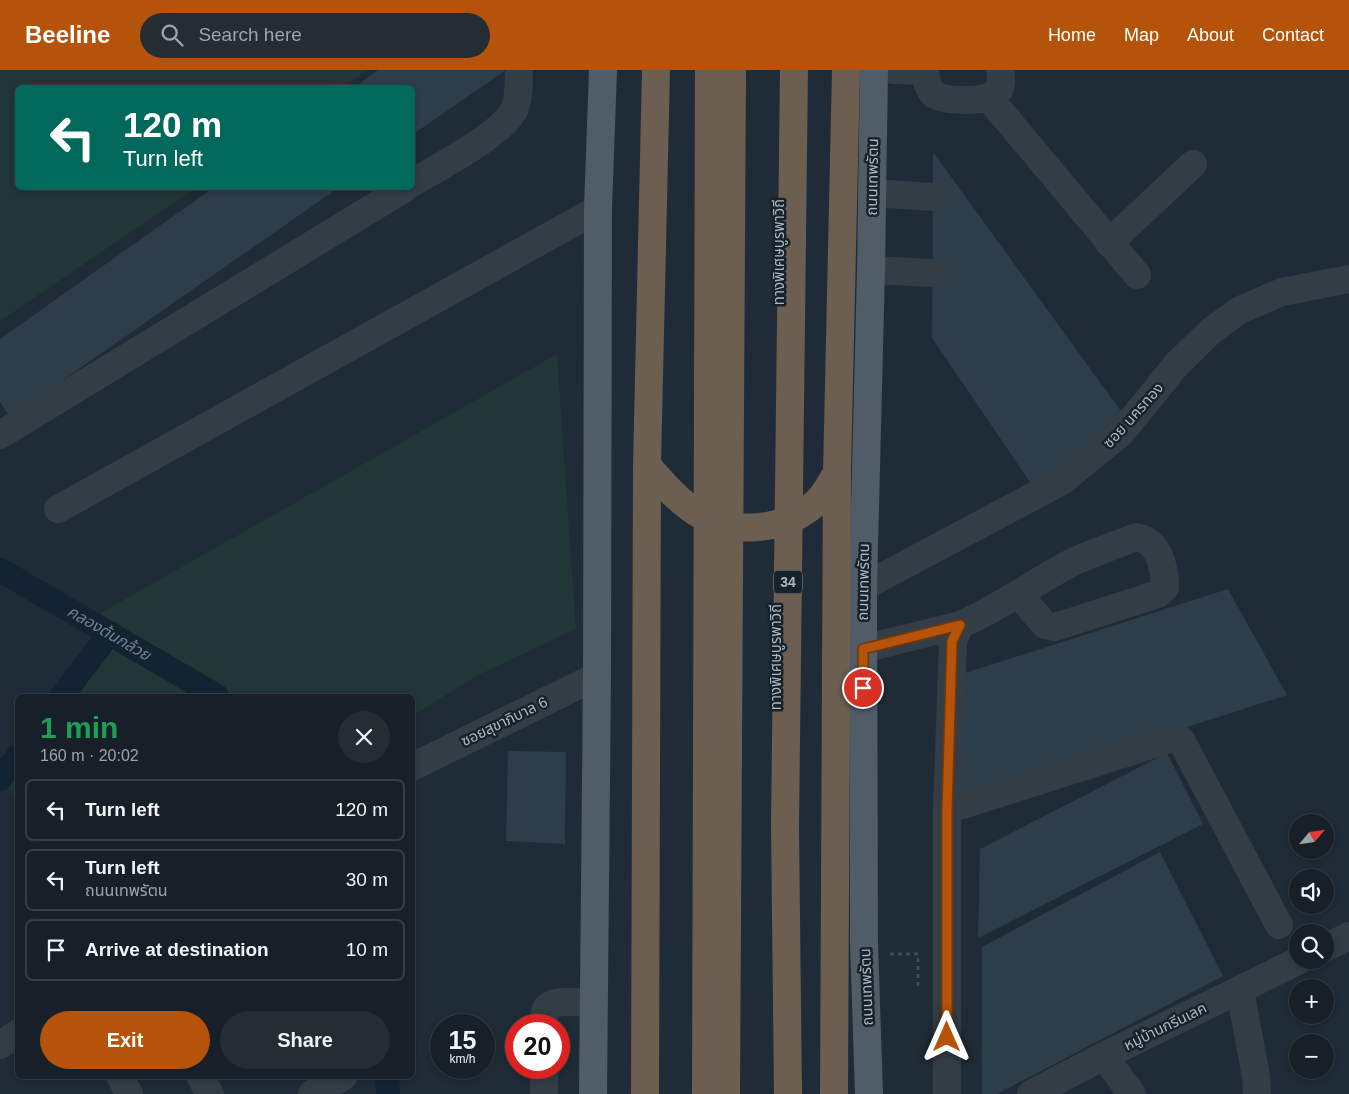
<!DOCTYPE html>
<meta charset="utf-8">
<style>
:root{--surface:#172028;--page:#242d34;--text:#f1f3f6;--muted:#9ea3a8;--line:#363e45;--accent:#b45309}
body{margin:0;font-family:Arial,"Noto Sans Thai",sans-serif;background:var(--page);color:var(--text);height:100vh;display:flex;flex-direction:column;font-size:19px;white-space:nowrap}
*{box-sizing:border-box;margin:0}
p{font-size:16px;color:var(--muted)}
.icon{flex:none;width:28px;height:28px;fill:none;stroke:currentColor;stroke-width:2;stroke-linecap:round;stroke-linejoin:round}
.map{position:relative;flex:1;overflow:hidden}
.panel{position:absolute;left:15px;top:624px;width:400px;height:385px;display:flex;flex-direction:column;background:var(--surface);border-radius:8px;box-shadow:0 2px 8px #0003,0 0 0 1px var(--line)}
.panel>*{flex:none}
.top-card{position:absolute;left:15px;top:15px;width:400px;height:105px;border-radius:8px;box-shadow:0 2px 8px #0003,0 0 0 1px var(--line);background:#00695c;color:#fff;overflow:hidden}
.needle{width:32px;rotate:61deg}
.controls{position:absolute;left:1289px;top:744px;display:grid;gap:10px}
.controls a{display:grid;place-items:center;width:45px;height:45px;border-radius:50%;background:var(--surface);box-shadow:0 2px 8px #0003,0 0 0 1px var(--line);font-size:25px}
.speed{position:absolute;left:430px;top:944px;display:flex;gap:10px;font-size:25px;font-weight:700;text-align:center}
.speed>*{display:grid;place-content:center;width:65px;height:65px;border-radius:50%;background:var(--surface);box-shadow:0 2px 8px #0003,0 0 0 1px var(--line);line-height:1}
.speed small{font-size:12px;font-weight:400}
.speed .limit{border:8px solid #d22;background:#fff;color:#111}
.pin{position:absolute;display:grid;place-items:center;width:42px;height:42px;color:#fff;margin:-21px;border:2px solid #fff;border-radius:50%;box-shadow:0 1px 5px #0007}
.me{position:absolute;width:55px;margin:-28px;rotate:0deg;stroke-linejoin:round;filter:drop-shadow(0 0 4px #0008)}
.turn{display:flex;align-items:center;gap:18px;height:105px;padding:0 25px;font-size:22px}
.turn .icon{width:65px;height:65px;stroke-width:2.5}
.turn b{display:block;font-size:35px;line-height:42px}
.round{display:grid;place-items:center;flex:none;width:52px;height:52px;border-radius:26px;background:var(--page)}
.head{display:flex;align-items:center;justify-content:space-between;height:85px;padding:0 25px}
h1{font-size:30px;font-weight:600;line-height:38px;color:#1e9e55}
.primary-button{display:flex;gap:10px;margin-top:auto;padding:10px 25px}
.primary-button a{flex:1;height:58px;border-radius:30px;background:var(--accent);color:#fff;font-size:20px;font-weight:600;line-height:58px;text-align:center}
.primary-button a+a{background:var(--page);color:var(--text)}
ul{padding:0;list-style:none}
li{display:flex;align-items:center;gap:15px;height:62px;margin:0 10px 8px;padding:0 15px;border:2px solid var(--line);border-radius:8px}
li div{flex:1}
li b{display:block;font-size:19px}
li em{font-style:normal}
header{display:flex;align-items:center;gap:30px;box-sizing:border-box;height:70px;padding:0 25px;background:var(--accent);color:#fff}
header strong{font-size:24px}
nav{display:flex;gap:28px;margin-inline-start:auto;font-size:18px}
.search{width:350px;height:45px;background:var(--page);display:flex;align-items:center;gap:12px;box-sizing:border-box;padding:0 18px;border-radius:28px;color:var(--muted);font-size:19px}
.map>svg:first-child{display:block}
.green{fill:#213637}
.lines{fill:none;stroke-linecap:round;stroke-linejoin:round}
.canal{stroke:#142332;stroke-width:24}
.building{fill:#2e3d4a}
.path{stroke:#3a4f4f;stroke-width:3;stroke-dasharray:4 4;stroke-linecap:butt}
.minor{stroke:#333d46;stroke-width:28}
.major{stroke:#505c66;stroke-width:28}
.highway{stroke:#6c5e50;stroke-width:28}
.route-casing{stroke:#753606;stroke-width:12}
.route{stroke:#b45309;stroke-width:9}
.labels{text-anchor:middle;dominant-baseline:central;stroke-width:5;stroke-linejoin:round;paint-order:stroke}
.shield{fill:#18222a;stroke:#808b95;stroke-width:1}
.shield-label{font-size:14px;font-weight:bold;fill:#acb8c3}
.street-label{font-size:15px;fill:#acb8c3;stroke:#18222a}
.water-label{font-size:16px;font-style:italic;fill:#6586a3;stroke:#18222a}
</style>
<header>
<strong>Beeline</strong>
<div class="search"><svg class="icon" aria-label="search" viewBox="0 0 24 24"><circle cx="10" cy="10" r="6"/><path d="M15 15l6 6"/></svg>Search here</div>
<nav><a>Home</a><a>Map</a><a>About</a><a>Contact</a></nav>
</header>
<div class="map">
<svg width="1349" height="1024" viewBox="0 0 1349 1024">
<rect width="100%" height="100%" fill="#1f2b36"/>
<path class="green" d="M0 0H368L343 18H18V118H196L0 251Z
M557 284 576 559 476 606 413 646 412 626H60L95 576 83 553Z
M17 685V730L1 708Z"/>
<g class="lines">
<path class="canal" d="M0 500 217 626
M62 626 110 563
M0 709 18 686
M387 1006 388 1024"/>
</g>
<path class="building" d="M378 0H506L412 65V18H353Z
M933 82 1131 355 1038 424 932 268Z
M213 118H338L10 347 0 332V269Z
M1228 519 1287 625 961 730 965 603Z
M508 681 566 682 565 774 506 771Z
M1167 683 1203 754 978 868 980 779Z
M1160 782 1223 906 997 1024H982V877Z"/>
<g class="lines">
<path class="path" d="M890 884H918V918"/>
<path class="minor" d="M893 0 925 1
M925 0C926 9 927 19 935 25 947 32 992 33 999 20 1002 14 1001 6 1000 0
M989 28 1137 205
M412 113C437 98 505 63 515 38 519 26 519 13 519 0
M872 123 933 127
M1109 173 1193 94
M871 200 933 203
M0 365 405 118
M58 439 598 139
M863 517 1062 411 1121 363 1177 294 1211 261 1240 240 1282 222 1349 209
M863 579 960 555
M412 697 597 606
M947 740 1170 669 1181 670 1279 855
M1325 878 1349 866
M1240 919 1256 1007 1257 1024
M544 955C544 948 543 940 549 936 556 929 583 933 593 933
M0 975 18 963
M1104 986 1132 1024
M120 1006 129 1024
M200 1006 210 1024
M312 1024 344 1006
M544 1024V998
M947 1024V740L953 571 960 555C999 538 1033 513 1071 493 1092 483 1114 476 1136 467 1139 468 1144 469 1147 471 1161 480 1165 502 1165 517L1158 524 1055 557 1045 555 1018 524
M1031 1024 1104 986 1300 890"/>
<path class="major" d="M593 1024 597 606 598 139 603 0
M869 1024 864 873 863 517 871 200 874 0"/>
<path class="highway" d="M647 395C681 435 711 465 767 456 787 453 803 445 818 431 825 424 831 412 837 403L846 0
M645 1024 647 395 656 0
M706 1024 709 0
M726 1024 732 0
M788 1024 785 756 794 0
M834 1024 837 403"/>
</g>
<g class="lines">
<defs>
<path id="route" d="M863 618V579L960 555 952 571 947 740V967"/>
</defs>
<use href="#route" class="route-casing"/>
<use href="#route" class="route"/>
</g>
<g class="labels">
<rect class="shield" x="774" y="500.5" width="28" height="23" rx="4"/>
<g class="shield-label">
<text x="788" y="512">34</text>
</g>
<g class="street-label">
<text transform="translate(872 107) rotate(-89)">ถนนเทพรัตน</text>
<text transform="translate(778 182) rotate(-90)">ทางพิเศษบูรพาวิถี</text>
<text transform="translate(1133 345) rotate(-48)">ซอย นครทอง</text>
<text transform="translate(863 512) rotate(-89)">ถนนเทพรัตน</text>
<text transform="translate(775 587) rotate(-90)">ทางพิเศษบูรพาวิถี</text>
<text transform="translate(504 651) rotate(-26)">ซอยสุขาภิบาล 6</text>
<text transform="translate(866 917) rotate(-92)">ถนนเทพรัตน</text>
<text transform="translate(1165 956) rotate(-26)">หมู่บ้านกรีนเลค</text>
</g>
<g class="water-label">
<text transform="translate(109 563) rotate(30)">คลองต้นกล้วย</text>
</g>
</g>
</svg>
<div class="controls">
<a><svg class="needle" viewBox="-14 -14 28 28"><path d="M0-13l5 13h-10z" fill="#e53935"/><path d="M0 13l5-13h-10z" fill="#9ea3a8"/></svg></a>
<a><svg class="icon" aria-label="sound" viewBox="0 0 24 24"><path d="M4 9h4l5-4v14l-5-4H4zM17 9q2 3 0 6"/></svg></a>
<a><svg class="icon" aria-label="search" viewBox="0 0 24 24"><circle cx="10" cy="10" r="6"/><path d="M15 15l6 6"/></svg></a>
<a>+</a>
<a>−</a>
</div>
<div class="speed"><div>15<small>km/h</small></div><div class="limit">20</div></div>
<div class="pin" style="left:863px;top:618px;background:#d93025"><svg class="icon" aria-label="arrive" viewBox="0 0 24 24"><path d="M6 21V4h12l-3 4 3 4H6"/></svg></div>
<svg class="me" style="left:947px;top:967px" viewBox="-20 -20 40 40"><path d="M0-17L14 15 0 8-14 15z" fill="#b45309" stroke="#fff" stroke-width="4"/></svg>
<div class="top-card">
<div class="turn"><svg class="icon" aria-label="left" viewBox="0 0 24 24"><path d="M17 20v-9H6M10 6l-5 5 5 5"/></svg><div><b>120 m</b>Turn left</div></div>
</div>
<section class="panel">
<div class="head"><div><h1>1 min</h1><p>160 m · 20:02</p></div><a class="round"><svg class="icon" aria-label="close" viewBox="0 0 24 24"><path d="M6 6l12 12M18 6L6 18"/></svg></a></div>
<ul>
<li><svg class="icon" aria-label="left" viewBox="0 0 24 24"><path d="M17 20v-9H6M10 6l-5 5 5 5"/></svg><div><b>Turn left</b></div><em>120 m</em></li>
<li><svg class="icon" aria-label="left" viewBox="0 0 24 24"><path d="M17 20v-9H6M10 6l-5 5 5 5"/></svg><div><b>Turn left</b><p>ถนนเทพรัตน</p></div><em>30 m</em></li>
<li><svg class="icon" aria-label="arrive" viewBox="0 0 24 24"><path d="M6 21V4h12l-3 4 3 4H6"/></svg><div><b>Arrive at destination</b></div><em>10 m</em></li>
</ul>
<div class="primary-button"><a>Exit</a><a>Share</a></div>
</section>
</div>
